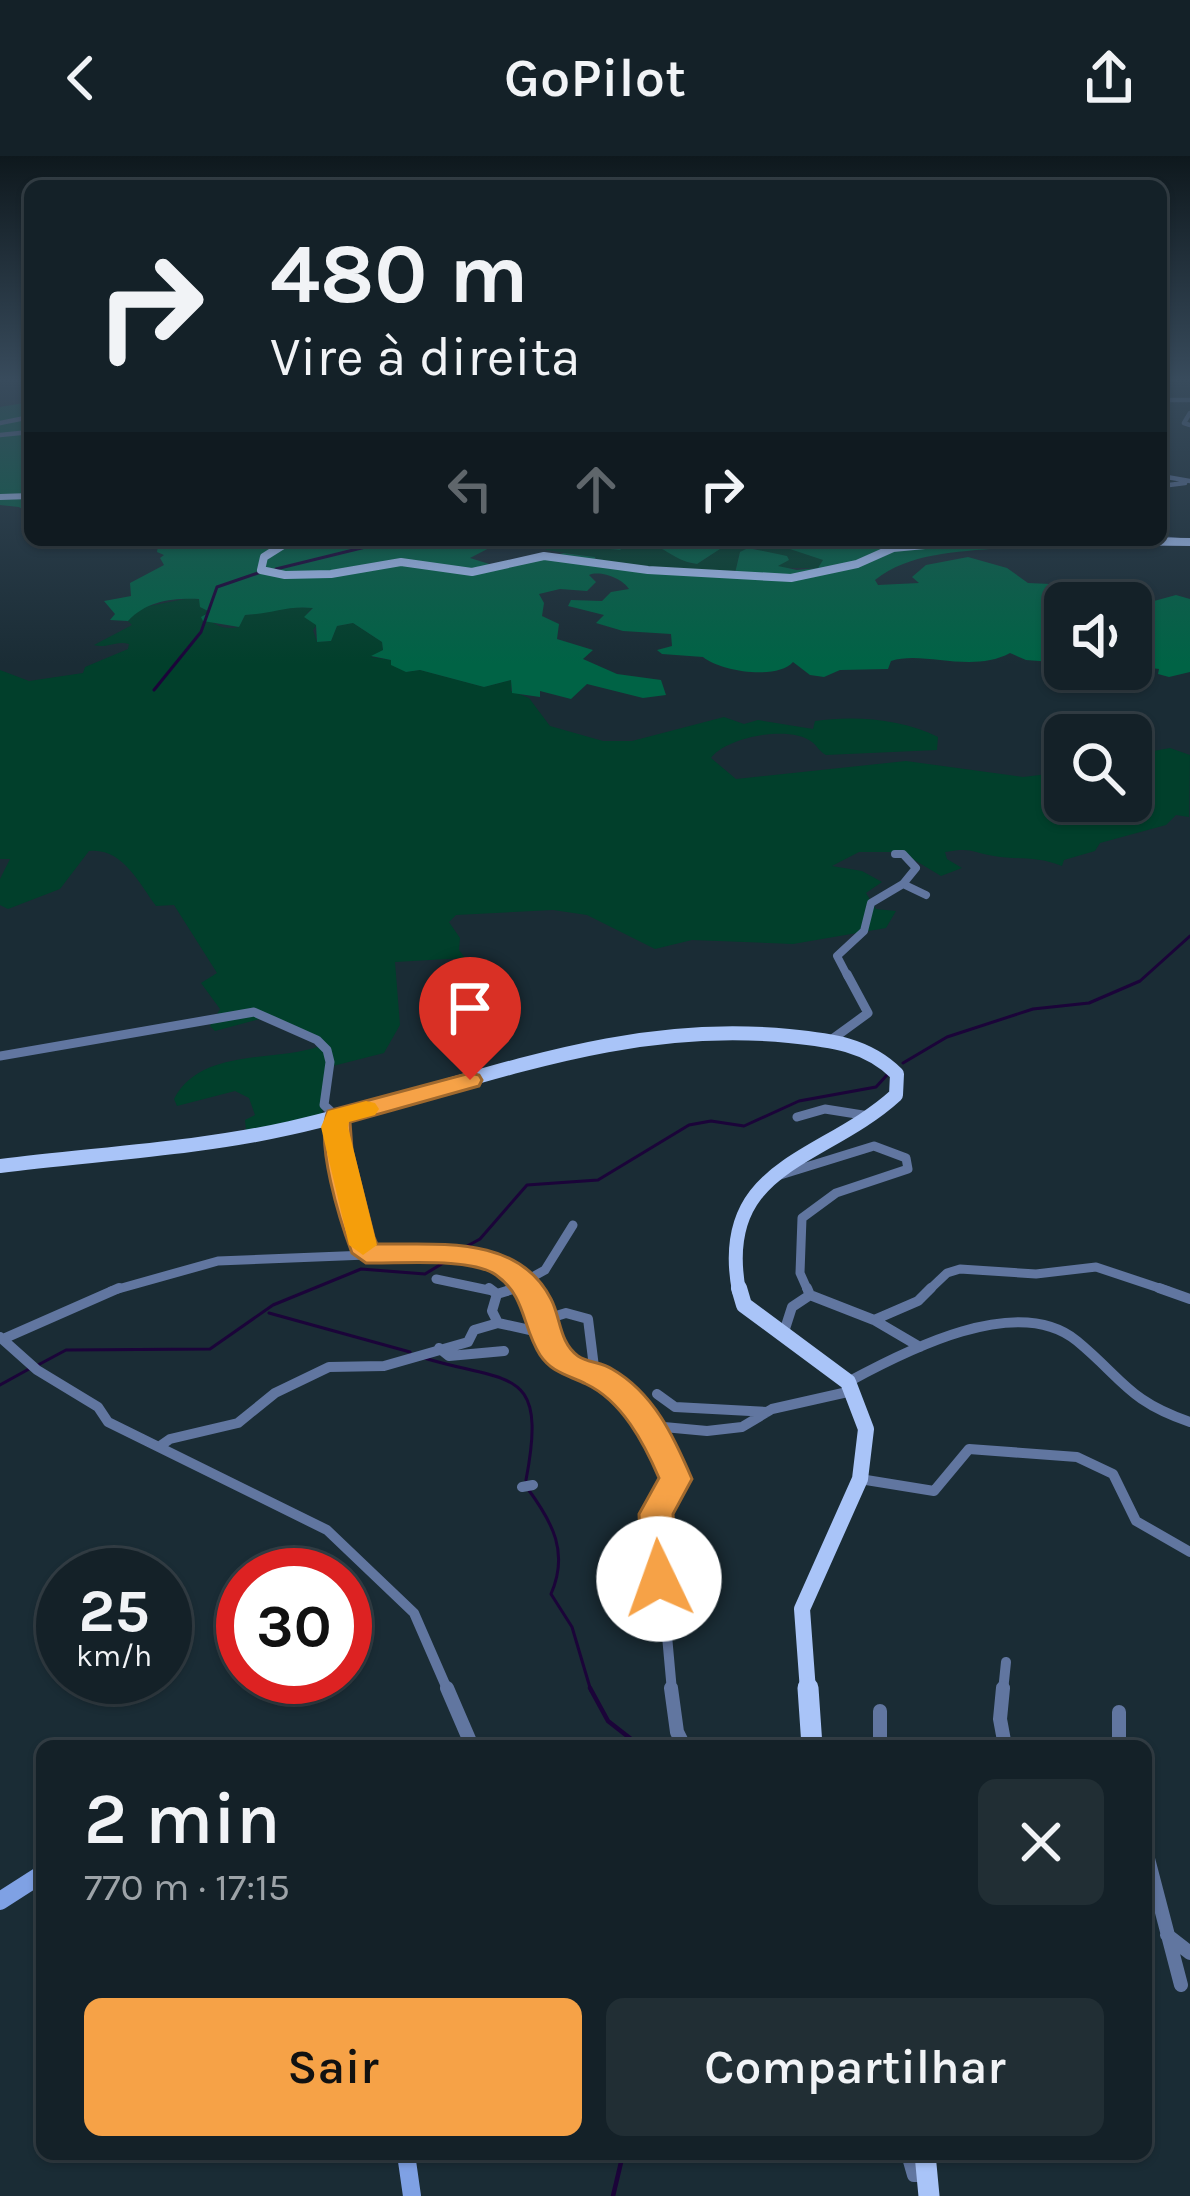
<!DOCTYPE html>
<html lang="pt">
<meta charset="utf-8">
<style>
:root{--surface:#142128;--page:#212e34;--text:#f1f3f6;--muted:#9da3a8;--line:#333e45;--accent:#f6a247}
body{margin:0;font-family:Karla,sans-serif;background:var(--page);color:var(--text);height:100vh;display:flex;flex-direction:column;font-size:45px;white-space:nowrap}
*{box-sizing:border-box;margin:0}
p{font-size:39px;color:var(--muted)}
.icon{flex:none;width:66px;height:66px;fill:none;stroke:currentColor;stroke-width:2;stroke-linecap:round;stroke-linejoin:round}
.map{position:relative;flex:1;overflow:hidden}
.side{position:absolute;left:36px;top:1584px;width:1116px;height:420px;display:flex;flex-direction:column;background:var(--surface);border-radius:18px;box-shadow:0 3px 9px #0004,0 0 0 3px var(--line)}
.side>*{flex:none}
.hud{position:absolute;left:24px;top:24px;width:1143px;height:366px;border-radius:18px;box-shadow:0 3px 9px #0004,0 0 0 3px var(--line);background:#142128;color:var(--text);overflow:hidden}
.controls{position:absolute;left:1044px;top:426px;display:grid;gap:24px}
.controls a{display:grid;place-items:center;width:108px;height:108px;border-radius:18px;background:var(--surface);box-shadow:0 3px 9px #0004,0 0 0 3px var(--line);font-size:60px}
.speed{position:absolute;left:36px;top:1392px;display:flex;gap:24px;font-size:60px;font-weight:700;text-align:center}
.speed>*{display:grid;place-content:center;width:156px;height:156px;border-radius:50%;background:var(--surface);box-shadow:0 3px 9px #0004,0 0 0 3px var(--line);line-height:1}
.speed small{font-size:30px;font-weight:400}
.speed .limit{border:18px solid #d22;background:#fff;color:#111}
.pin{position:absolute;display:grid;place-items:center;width:102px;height:102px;color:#fff;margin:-123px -51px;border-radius:50% 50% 50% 0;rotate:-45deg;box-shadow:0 0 12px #0007}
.pin .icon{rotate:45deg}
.me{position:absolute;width:132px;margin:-66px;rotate:357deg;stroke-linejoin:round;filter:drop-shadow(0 0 9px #0008)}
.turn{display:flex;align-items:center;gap:42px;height:252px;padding:0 48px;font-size:54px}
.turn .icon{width:156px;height:156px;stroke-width:2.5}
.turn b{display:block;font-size:84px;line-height:102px}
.lanes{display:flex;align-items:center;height:114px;padding:0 48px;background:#0003;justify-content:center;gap:60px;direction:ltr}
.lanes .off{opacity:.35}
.round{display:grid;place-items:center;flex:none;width:126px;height:126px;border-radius:18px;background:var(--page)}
.overview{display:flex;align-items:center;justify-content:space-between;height:204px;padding:0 48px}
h1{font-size:72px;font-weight:600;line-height:90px}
.primary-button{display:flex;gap:24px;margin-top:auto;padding:24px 48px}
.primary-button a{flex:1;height:138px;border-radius:18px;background:var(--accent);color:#111;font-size:48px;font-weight:600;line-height:138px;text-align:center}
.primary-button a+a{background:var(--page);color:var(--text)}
header{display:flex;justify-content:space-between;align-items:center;height:156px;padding:0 48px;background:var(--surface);font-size:54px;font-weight:600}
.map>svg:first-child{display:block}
.green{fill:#013f2b}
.forest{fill:#006345}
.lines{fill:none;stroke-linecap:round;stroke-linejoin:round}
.stream-far1{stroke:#1b0439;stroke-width:3}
.stream{stroke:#1b0439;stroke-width:4.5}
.minor-far5{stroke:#6176a0;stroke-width:4.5}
.minor-far4{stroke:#6176a0;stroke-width:6}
.minor-far3{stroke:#6176a0;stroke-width:8}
.minor-far2{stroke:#6176a0;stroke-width:9}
.minor-far1{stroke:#6176a0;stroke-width:10}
.minor{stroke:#6176a0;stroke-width:14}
.tertiary{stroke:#6176a0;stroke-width:4.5}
.secondary{stroke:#7fa1e4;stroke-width:18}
.primary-far4{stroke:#a9c4f8;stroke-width:6}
.primary-far3{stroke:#a9c4f8;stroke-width:8}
.primary-far2{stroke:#a9c4f8;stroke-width:14}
.primary-far1{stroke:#a9c4f8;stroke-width:16}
.primary{stroke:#a9c4f8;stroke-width:21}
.route{fill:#f6a247;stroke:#a0692e;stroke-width:3}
.slow{fill:#f59e0b}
</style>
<header><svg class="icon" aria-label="back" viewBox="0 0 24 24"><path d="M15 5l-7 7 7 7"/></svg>GoPilot<svg class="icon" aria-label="share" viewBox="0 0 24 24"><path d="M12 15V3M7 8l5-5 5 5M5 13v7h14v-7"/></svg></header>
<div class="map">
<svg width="1190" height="2040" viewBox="0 0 1190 2040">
<rect width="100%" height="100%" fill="#1a2c35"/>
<path class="green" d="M551 384 620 394 630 386C640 387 652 386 661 390 690 400 685 424 722 389L712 385 776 384 824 404 819 412H780L754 391 740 396 735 417 602 410 595 401 546 394 543 389Z
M190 442 201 444 200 451 211 456 205 459C214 470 225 474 239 471L245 459C270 457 287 449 313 452L307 457 317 469 313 474 317 486 331 485 337 470 353 467 382 486 383 494 371 501 391 504 406 516 420 514 484 531 511 524V535L529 542 550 570 603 585H632L724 561 744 568 758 564 813 573 815 565C854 559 903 563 938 581L937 594 826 599C820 596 817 590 812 586 789 568 725 582 711 602L736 623 906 605 1023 621 1065 616V645H1131V599L1170 592 1190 599 1189 661 1176 659 1166 669 1100 687 1095 695 1064 704 1062 710C1037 700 1018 704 994 700 971 696 972 691 945 696L947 703 962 712 941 720 901 696H859L832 710 862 715 882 726 866 737 876 753 896 755 886 772 793 788 692 784 655 793 587 759 553 754 456 759 449 766 460 782 459 794 465 802 395 806 400 869 384 897 329 911 322 959C296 969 273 968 246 974L245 964 255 959 249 942 235 935 177 950 174 943C202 891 274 907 320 890L271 860 215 875 210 870 220 853 201 827 217 817 174 749 156 750C139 727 122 691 89 695L60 733 8 753 0 749V723L10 703H0V514L29 525 83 517 85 511 128 493 129 488C116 484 108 493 94 489L132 469 128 465 139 452Z"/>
<path class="forest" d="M30 246V359L19 351 0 349V251Z
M159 384H521L497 388 470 402 499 411 564 397 595 401 597 408 735 417 740 396 748 392 787 400 789 404 778 410 797 414 818 412 823 404 778 389 776 384 894 388 1011 384 1002 392C955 396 909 397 875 424L878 429 919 427 912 421 926 409 968 401 1007 412 1028 427 1050 428 1081 447H1065V507L1026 504 1010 497C971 518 923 494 891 505L888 513 840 514 824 521 810 519 793 506C777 524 722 516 703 501L662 498 657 494 672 490 671 478 623 475 596 467 604 459 568 450 571 444 602 445 611 436 629 433C623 423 601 414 589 419L596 426 587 435 560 433 539 438 544 447 542 460 559 468 557 483 593 494 583 503 617 518 661 524 666 539 643 542 587 528 571 543 540 535V541L512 537 511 524 484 531 420 514 406 516 391 509V504L371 500 383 494 382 486 353 467 337 470 331 485 317 486 316 469 304 461 313 452C287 449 271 458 245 459L239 471 203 465 201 461 210 456 200 451 199 443C171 442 147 445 128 465L110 464 115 458 104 445 131 440 130 427 164 409 160 402 164 399 157 396Z
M567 384H711L723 391 697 408C668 404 669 387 630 386L620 394 579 390Z
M1120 437 1154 445 1176 439 1190 443V516L1169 521 1158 518 1159 513 1142 511 1139 514 1146 521 1135 527 1138 535H1133L1073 521 1072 513H1131V447H1090L1110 444Z"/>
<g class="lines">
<path class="stream-far1" d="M276 413 394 384
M154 534 201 476 217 431 261 416
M903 907 947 881 1033 853 1089 847 1140 825 1190 780
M460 1094 480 1083 527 1029 598 1024 689 969 711 965 744 970 799 945 876 931 887 919
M269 1157 410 1196
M424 1202C510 1228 548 1209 526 1324
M38 1209 66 1194 210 1193 273 1149 361 1113 425 1118 453 1101
M0 1229 29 1213
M528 1333C553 1367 569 1397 551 1438L572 1471 591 1535"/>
<path class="stream" d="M590 1532 608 1565 640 1590
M613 2040 623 1998"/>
<path class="minor-far5" d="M1161 320 1190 325
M1161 330 1185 327
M1161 355 1167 372 1161 374"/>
<path class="minor-far4" d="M1161 383 1190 386"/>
<path class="minor-far3" d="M903 728 926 739
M848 821 837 800 864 775 871 747 903 728 916 712 903 698H895"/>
<path class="minor-far2" d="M831 884 868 857 847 818
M0 900 254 856 317 884 327 894 330 906 324 949 337 961 338 994 366 1098
M797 961 825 953 869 960
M777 1020 874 990 906 1002 908 1013 836 1037 802 1062 800 1117 808 1135
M436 1123 493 1135
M111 1135 218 1105 442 1096 487 1103 506 1111 529 1135
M507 1135 545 1114 573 1069
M928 1135 947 1117 960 1113 1036 1118 1096 1111 1168 1135"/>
<path class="minor-far1" d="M489 1132 497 1138
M528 1132C540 1154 543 1184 561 1202 573 1213 590 1214 604 1222 640 1245 659 1286 676 1323L656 1358 672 1535
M807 1132 810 1139 874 1164 920 1191
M1159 1132 1190 1143
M543 1164 566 1157 588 1163 595 1219
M874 1164 918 1145 931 1132
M498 1167 492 1155 497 1138 516 1132
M783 1179 792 1151 810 1139
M0 1181 37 1214 98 1251 108 1266 327 1374 414 1457 448 1535
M3 1183 119 1132
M439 1192 449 1200 504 1195
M848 1226C905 1195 1018 1136 1077 1185 1123 1223 1128 1245 1190 1266
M657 1238 675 1251 767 1256
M653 1270 707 1275 742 1271 772 1253 852 1235
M160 1290 170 1283 238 1267 275 1237 329 1211 384 1210 468 1186 474 1174 498 1167 548 1178
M860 1323 934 1335 969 1293 1077 1301 1113 1318 1136 1365 1190 1396
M522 1331 533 1329
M1003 1535 1006 1506"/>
<path class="minor" d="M447 1532 472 1590
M671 1532 677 1576 684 1590
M1003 1532 1000 1563 1005 1590
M880 1555V1590
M1119 1556V1590
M1146 1695 1181 1829
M1167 1779 1190 1797
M908 1998 914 2019H923"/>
<path class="tertiary" d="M1161 222H1177
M1161 244H1190
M1190 257 1184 267 1190 269
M0 267 30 261
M0 279 30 276"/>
<path class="secondary" d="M0 1745 42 1718
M406 1998 412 2040"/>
<path class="primary-far4" d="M0 341 30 340"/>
<path class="primary-far3" d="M291 384 264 401 261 414 285 419 331 418 401 406 472 416 544 400 648 414 791 422 857 408 893 392 978 384
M1018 384 1190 386"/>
<path class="primary-far2" d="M0 1010C94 998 197 993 290 972 461 934 609 862 789 880 830 884 867 888 897 918L896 939C824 1005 715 1008 739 1135"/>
<path class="primary-far1" d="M739 1132 744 1149 848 1226 866 1273 860 1323 802 1453 808 1535"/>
<path class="primary" d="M808 1532 812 1590
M925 1998 929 2040"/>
</g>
<linearGradient id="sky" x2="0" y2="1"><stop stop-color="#0e181d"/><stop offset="0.44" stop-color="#384b5c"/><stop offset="1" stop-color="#384b5c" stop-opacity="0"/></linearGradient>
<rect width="1190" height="508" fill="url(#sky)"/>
<path class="route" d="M470 917 479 919 482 924 479 930 350 966 352 994 374 1081 377 1088C437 1089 518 1078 551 1143 561 1162 559 1186 578 1200 588 1207 602 1206 612 1213 654 1237 674 1281 692 1323L673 1358 677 1423 672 1434 659 1438 647 1434 642 1423 639 1358 659 1322C644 1287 622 1245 586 1228 568 1219 552 1217 540 1199 522 1171 526 1140 496 1119 471 1101 398 1108 366 1107L352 1097C340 1065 315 986 328 955Z"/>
<path class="slow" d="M366 945 375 947 379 953 375 959 349 966 348 971 377 1089 363 1099 349 1089 321 971 328 955Z"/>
</svg>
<div class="controls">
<a><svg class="icon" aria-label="sound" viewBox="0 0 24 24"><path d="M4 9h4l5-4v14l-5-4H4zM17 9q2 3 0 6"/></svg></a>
<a><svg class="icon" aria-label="search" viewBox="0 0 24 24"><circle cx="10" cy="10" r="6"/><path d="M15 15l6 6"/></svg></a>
</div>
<div class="speed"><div>25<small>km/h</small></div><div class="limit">30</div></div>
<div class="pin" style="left:470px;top:924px;background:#d93025"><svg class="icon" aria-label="arrive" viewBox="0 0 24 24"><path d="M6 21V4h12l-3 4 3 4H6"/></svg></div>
<svg class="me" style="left:659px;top:1423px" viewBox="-20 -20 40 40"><circle r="19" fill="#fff"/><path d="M0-13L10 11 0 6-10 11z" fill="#f6a247"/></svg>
<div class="hud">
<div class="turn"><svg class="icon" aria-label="right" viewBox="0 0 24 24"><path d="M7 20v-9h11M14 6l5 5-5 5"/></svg><div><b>480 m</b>Vire à direita</div></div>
<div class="lanes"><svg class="icon off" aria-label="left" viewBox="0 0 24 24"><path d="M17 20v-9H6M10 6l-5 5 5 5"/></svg><svg class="icon off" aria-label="ahead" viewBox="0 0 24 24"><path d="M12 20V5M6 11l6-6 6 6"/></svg><svg class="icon" aria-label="right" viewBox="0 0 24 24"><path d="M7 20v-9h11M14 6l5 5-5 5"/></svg></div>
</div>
<section class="side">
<div class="overview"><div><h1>2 min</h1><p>770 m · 17:15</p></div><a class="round"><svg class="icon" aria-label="close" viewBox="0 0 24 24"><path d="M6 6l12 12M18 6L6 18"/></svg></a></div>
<div class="primary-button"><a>Sair</a><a>Compartilhar</a></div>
</section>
</div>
